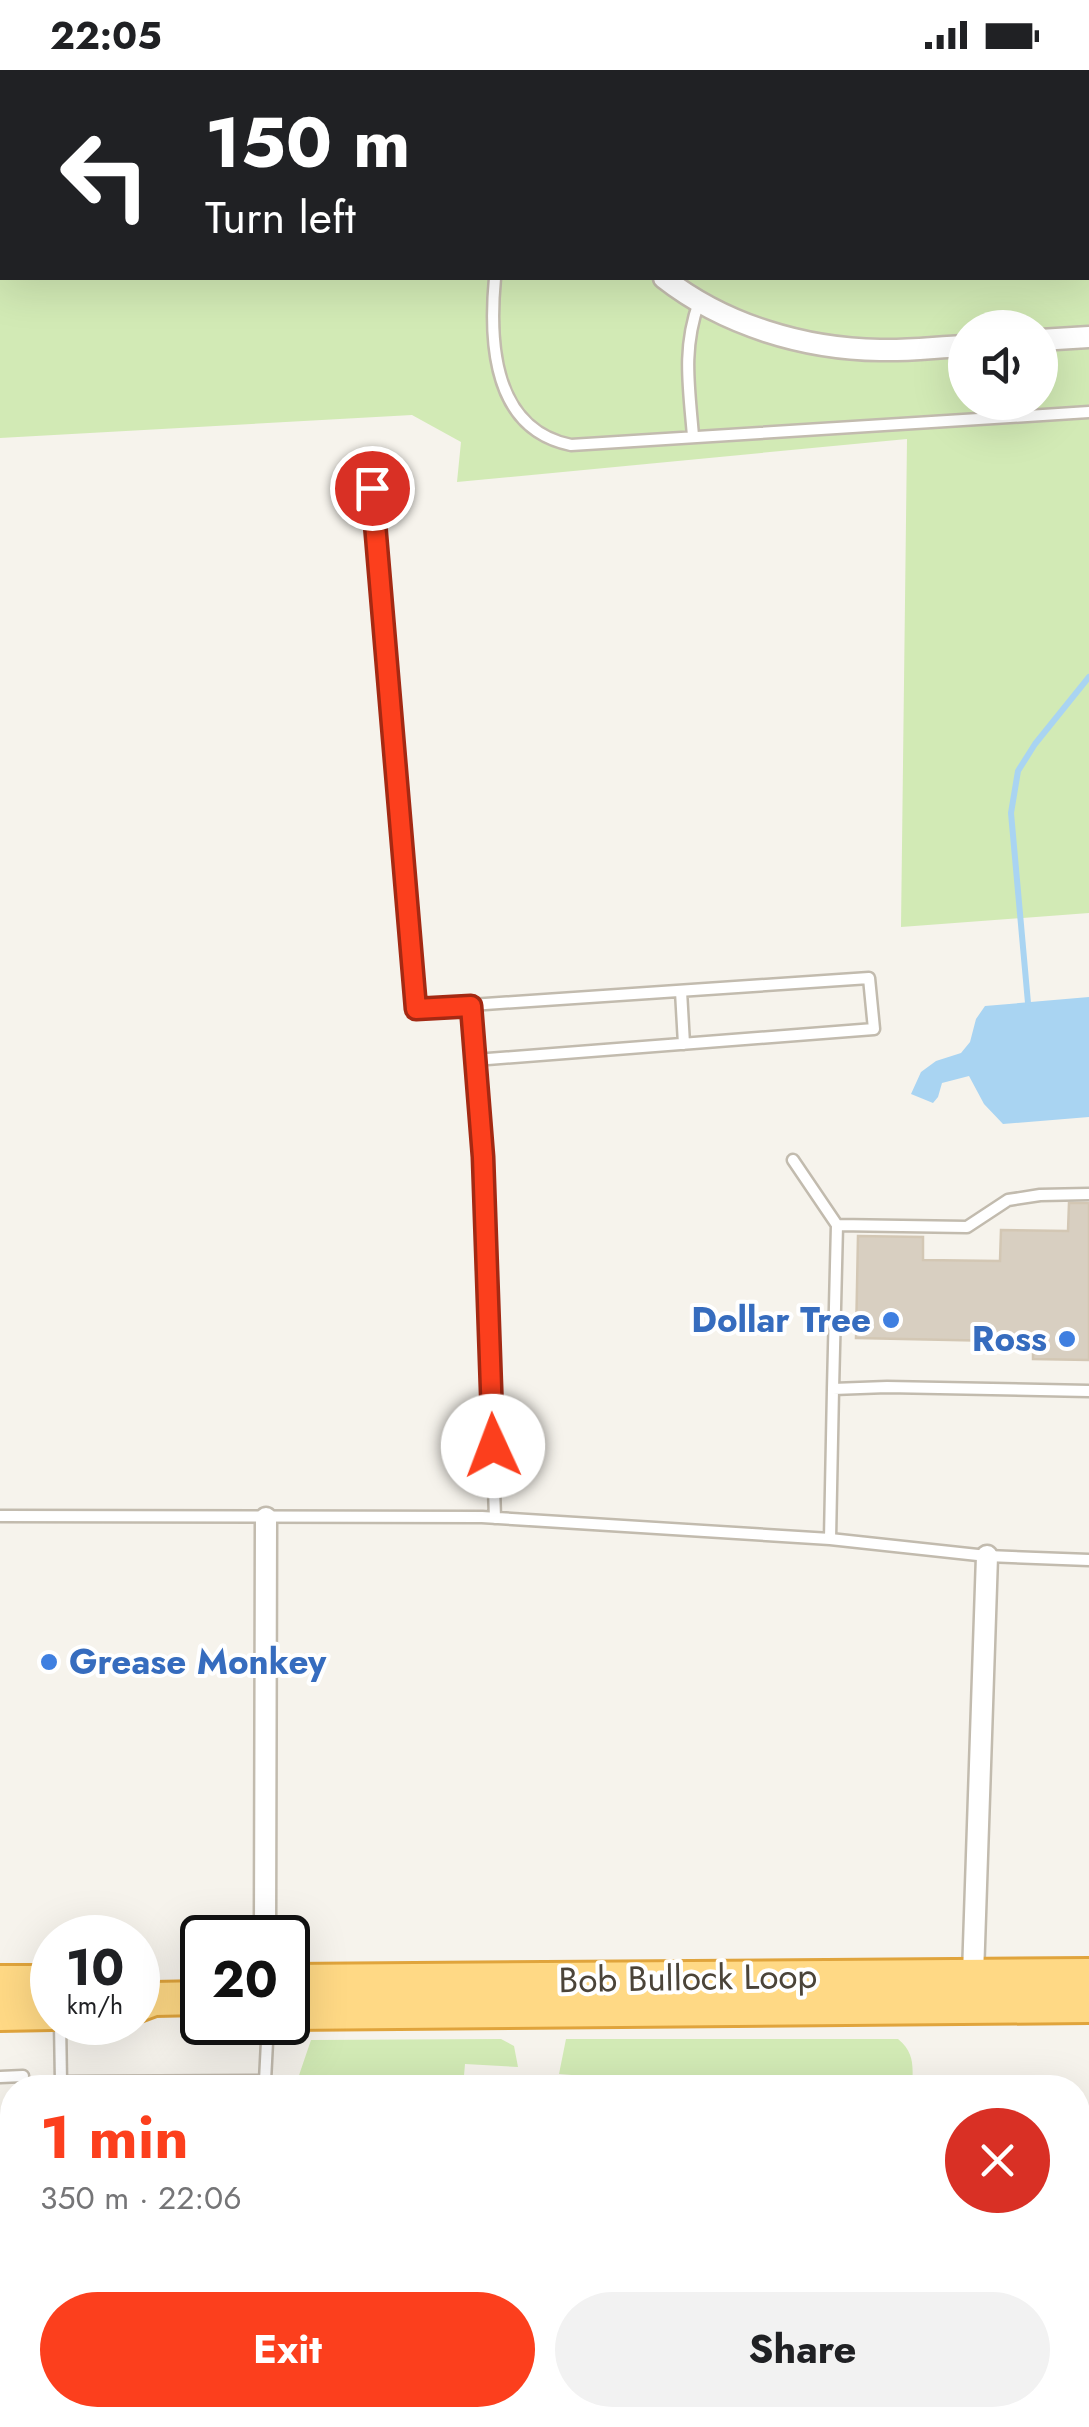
<!DOCTYPE html>
<meta charset="utf-8">
<style>
:root{--surface:#fff;--page:#f2f2f2;--text:#202124;--muted:#757577;--accent:#fc3f1d}
body{margin:0;font-family:Jost,sans-serif;background:var(--page);color:var(--text);height:100vh;display:flex;flex-direction:column;font-size:38px;white-space:nowrap}
*{box-sizing:border-box;margin:0}
p{font-size:32px;color:var(--muted)}
.icon{flex:none;width:55px;height:55px;fill:none;stroke:currentColor;stroke-width:2;stroke-linecap:round;stroke-linejoin:round}
.map{position:relative;flex:1;overflow:hidden}
.sheet{position:absolute;left:0px;top:2005px;width:1090px;height:352px;display:flex;flex-direction:column;background:var(--surface);border-radius:40px 40px 0 0;box-shadow:0 10px 40px #0002}
.sheet>*{flex:none}
.banner{position:absolute;left:0px;top:0px;width:1090px;height:210px;box-shadow:0 10px 40px #0002;background:#202124;color:#fff;overflow:hidden}
.controls{position:absolute;left:948px;top:240px;display:grid;gap:20px}
.controls a{display:grid;place-items:center;width:110px;height:110px;border-radius:50%;background:var(--surface);box-shadow:0 10px 40px #0002;font-size:50px}
.speed{position:absolute;left:30px;top:1845px;display:flex;gap:20px;font-size:50px;font-weight:700;text-align:center}
.speed>*{display:grid;place-content:center;width:130px;height:130px;border-radius:50%;background:var(--surface);box-shadow:0 10px 40px #0002;line-height:1}
.speed small{font-size:25px;font-weight:400}
.speed .limit{border:5px solid #111;border-radius:15px;background:#fff;color:#111}
.pin{position:absolute;display:grid;place-items:center;width:85px;height:85px;color:#fff;margin:-42px;border:5px solid #fff;border-radius:50%;box-shadow:0 2px 10px #0007}
.me{position:absolute;width:110px;margin:-55px;rotate:358deg;stroke-linejoin:round;filter:drop-shadow(0 0 8px #0008)}
.turn{display:flex;align-items:center;gap:35px;height:210px;padding:0 40px;font-size:45px}
.turn .icon{width:130px;height:130px;stroke-width:2.5}
.turn b{display:block;font-size:70px;line-height:85px}
.round{display:grid;place-items:center;flex:none;width:105px;height:105px;border-radius:52px;background:var(--page)}
.summary{display:flex;align-items:center;justify-content:space-between;height:170px;padding:0 40px}
h1{font-size:60px;font-weight:700;line-height:75px;color:var(--accent)}
.cta{display:flex;gap:20px;margin-top:auto;padding:20px 40px}
.cta a{flex:1;height:115px;border-radius:60px;background:var(--accent);color:#fff;font-size:40px;font-weight:700;line-height:115px;text-align:center}
.cta a+a{background:var(--page);color:var(--text)}
.status{display:flex;justify-content:space-between;align-items:center;height:70px;padding:0 50px;background:var(--surface);direction:ltr}
.status svg{height:28px;fill:currentColor}
.map>svg:first-child{display:block}
.green{fill:#d2eab5;fill-rule:evenodd}
.parking{fill:#e5e3e0}
.water{fill:#a9d4f2}
.lines{fill:none;stroke-linecap:round;stroke-linejoin:round}
.stream{stroke:#a9d4f2;stroke-width:6}
.building{fill:#d8cfc1;stroke:#d3c7b4;stroke-width:2.5}
.service-casing{stroke:#c2bbae;stroke-width:15}
.minor-casing{stroke:#c2bbae;stroke-width:25}
.trunk-casing{stroke:#e0a43c;stroke-width:38}
.service{stroke:#fff;stroke-width:10}
.minor{stroke:#fff;stroke-width:20}
.trunk{stroke:#ffd985;stroke-width:32}
.route-casing{stroke:#a42913;stroke-width:25}
.route{stroke:#fc3f1d;stroke-width:18}
.shop-dot{fill:#3f7fe0;stroke:#fff;stroke-width:4}
.labels{text-anchor:middle;dominant-baseline:central;stroke-width:8;stroke-linejoin:round;paint-order:stroke}
.shop-label{font-size:35px;font-weight:bold;fill:#366cbe;stroke:#fff;text-anchor:end}
.street-label{font-size:35px;fill:#4b4439;stroke:#fff}
</style>
<div class="status"><b>22:05</b><svg viewBox="0 0 49 12"><path d="M0 12V9h3v3zM5 12V6h3v6zM10 12V3h3v9zM15 12V0h3v12zM26 1h20v11H26zM47 4h2v5h-2z"/></svg></div>
<div class="map">
<svg width="1089" height="2357" viewBox="0 0 1089 2357">
<rect width="100%" height="100%" fill="#f6f3ec"/>
<path class="green" d="M0 0H1089V843L901 857 907 369 457 412 461 372 412 345 0 368ZM2 2H1088V208H2ZM965 258H1040V332H965Z
M501 1969 514 1976 518 1997 465 1994 463 2017H295L311 1970Z
M566 1969H898C915 1983 913 1997 912 2018H597V2007L559 2004Z
M275 2345H431L430 2357H275Z
M564 2345H841L840 2357H563Z"/>
<path class="parking" d="M1078 2176 1089 2186V2349L1078 2340Z
M841 2345H1002L1001 2357H840Z"/>
<path class="water" d="M1089 927V1047L1003 1054 984 1034 969 1006 942 1013 938 1027 933 1033 911 1024 921 1002 936 991 961 983 970 972 976 949 985 936Z"/>
<g class="lines">
<path class="stream" d="M1028 933 1011 743 1018 701 1035 674 1089 607"/>
</g>
<path class="building" d="M1069 1133H1089V1290L1033 1289V1280L998 1279V1271L856 1268 858 1166 923 1167V1190L1000 1191 1001 1160 1068 1161Z"/>
<g class="lines">
<defs>
<path id="service" d="M495 208C489 271 492 359 571 375L1089 342
M693 366C689 317 682 279 699 232
M373 418 416 939 471 935 483 1087 495 1448
M681 921 684 974
M471 935 869 908 874 959 475 990
M793 1090 837 1155 967 1157 1008 1130 1040 1125 1089 1124
M833 1319 837 1155
M1089 1321 887 1317 833 1319 830 1469 987 1486 1089 1490
M0 1446 482 1447 830 1469
M60 1952 61 2012 265 2011 268 1952
M0 2007 23 2006
M0 2179H12
M46 2345V2357"/>
<path id="minor" d="M540 0V2
M664 208C724 255 804 279 880 280 908 281 937 277 965 276
M1040 270 1089 267
M265 1868 266 1448
M973 1905 987 1486"/>
<path id="trunk" d="M288 1911 1089 1905
M0 1912H52
M138 1935 154 1929 202 1928
M288 1943 1089 1936
M0 1944 52 1943"/>
</defs>
<use href="#service" class="service-casing"/>
<use href="#minor" class="minor-casing"/>
<use href="#trunk" class="trunk-casing"/>
<use href="#service" class="service"/>
<use href="#minor" class="minor"/>
<use href="#trunk" class="trunk"/>
</g>
<g class="lines">
<defs>
<path id="route" d="M372 418 416 939 471 936 483 1087 493 1376"/>
</defs>
<use href="#route" class="route-casing"/>
<use href="#route" class="route"/>
</g>
<g class="shop-dot">
<circle cx="891" cy="1250" r="10"/>
<circle cx="1067" cy="1269" r="10"/>
<circle cx="49" cy="1592" r="10"/>
</g>
<g class="labels">
<g class="shop-label">
<text x="871" y="1250">Dollar Tree</text>
<text x="1047" y="1269">Ross</text>
<text x="69" y="1592" text-anchor="start">Grease Monkey</text>
</g>
<g class="street-label">
<text transform="translate(688 1908) rotate(-1)">Bob Bullock Loop</text>
</g>
</g>
</svg>
<div class="controls">
<a><svg class="icon" aria-label="sound" viewBox="0 0 24 24"><path d="M4 9h4l5-4v14l-5-4H4zM17 9q2 3 0 6"/></svg></a>
</div>
<div class="speed"><div>10<small>km/h</small></div><div class="limit">20</div></div>
<div class="pin" style="left:372px;top:418px;background:#d93025"><svg class="icon" aria-label="arrive" viewBox="0 0 24 24"><path d="M6 21V4h12l-3 4 3 4H6"/></svg></div>
<svg class="me" style="left:493px;top:1376px" viewBox="-20 -20 40 40"><circle r="19" fill="#fff"/><path d="M0-13L10 11 0 6-10 11z" fill="#fc3f1d"/></svg>
<div class="banner">
<div class="turn"><svg class="icon" aria-label="left" viewBox="0 0 24 24"><path d="M17 20v-9H6M10 6l-5 5 5 5"/></svg><div><b>150 m</b>Turn left</div></div>
</div>
<section class="sheet">
<div class="summary"><div><h1>1 min</h1><p>350 m · 22:06</p></div><a class="round" style="background:#d93025;color:#fff"><svg class="icon" aria-label="close" viewBox="0 0 24 24"><path d="M6 6l12 12M18 6L6 18"/></svg></a></div>
<div class="cta"><a>Exit</a><a>Share</a></div>
</section>
</div>
